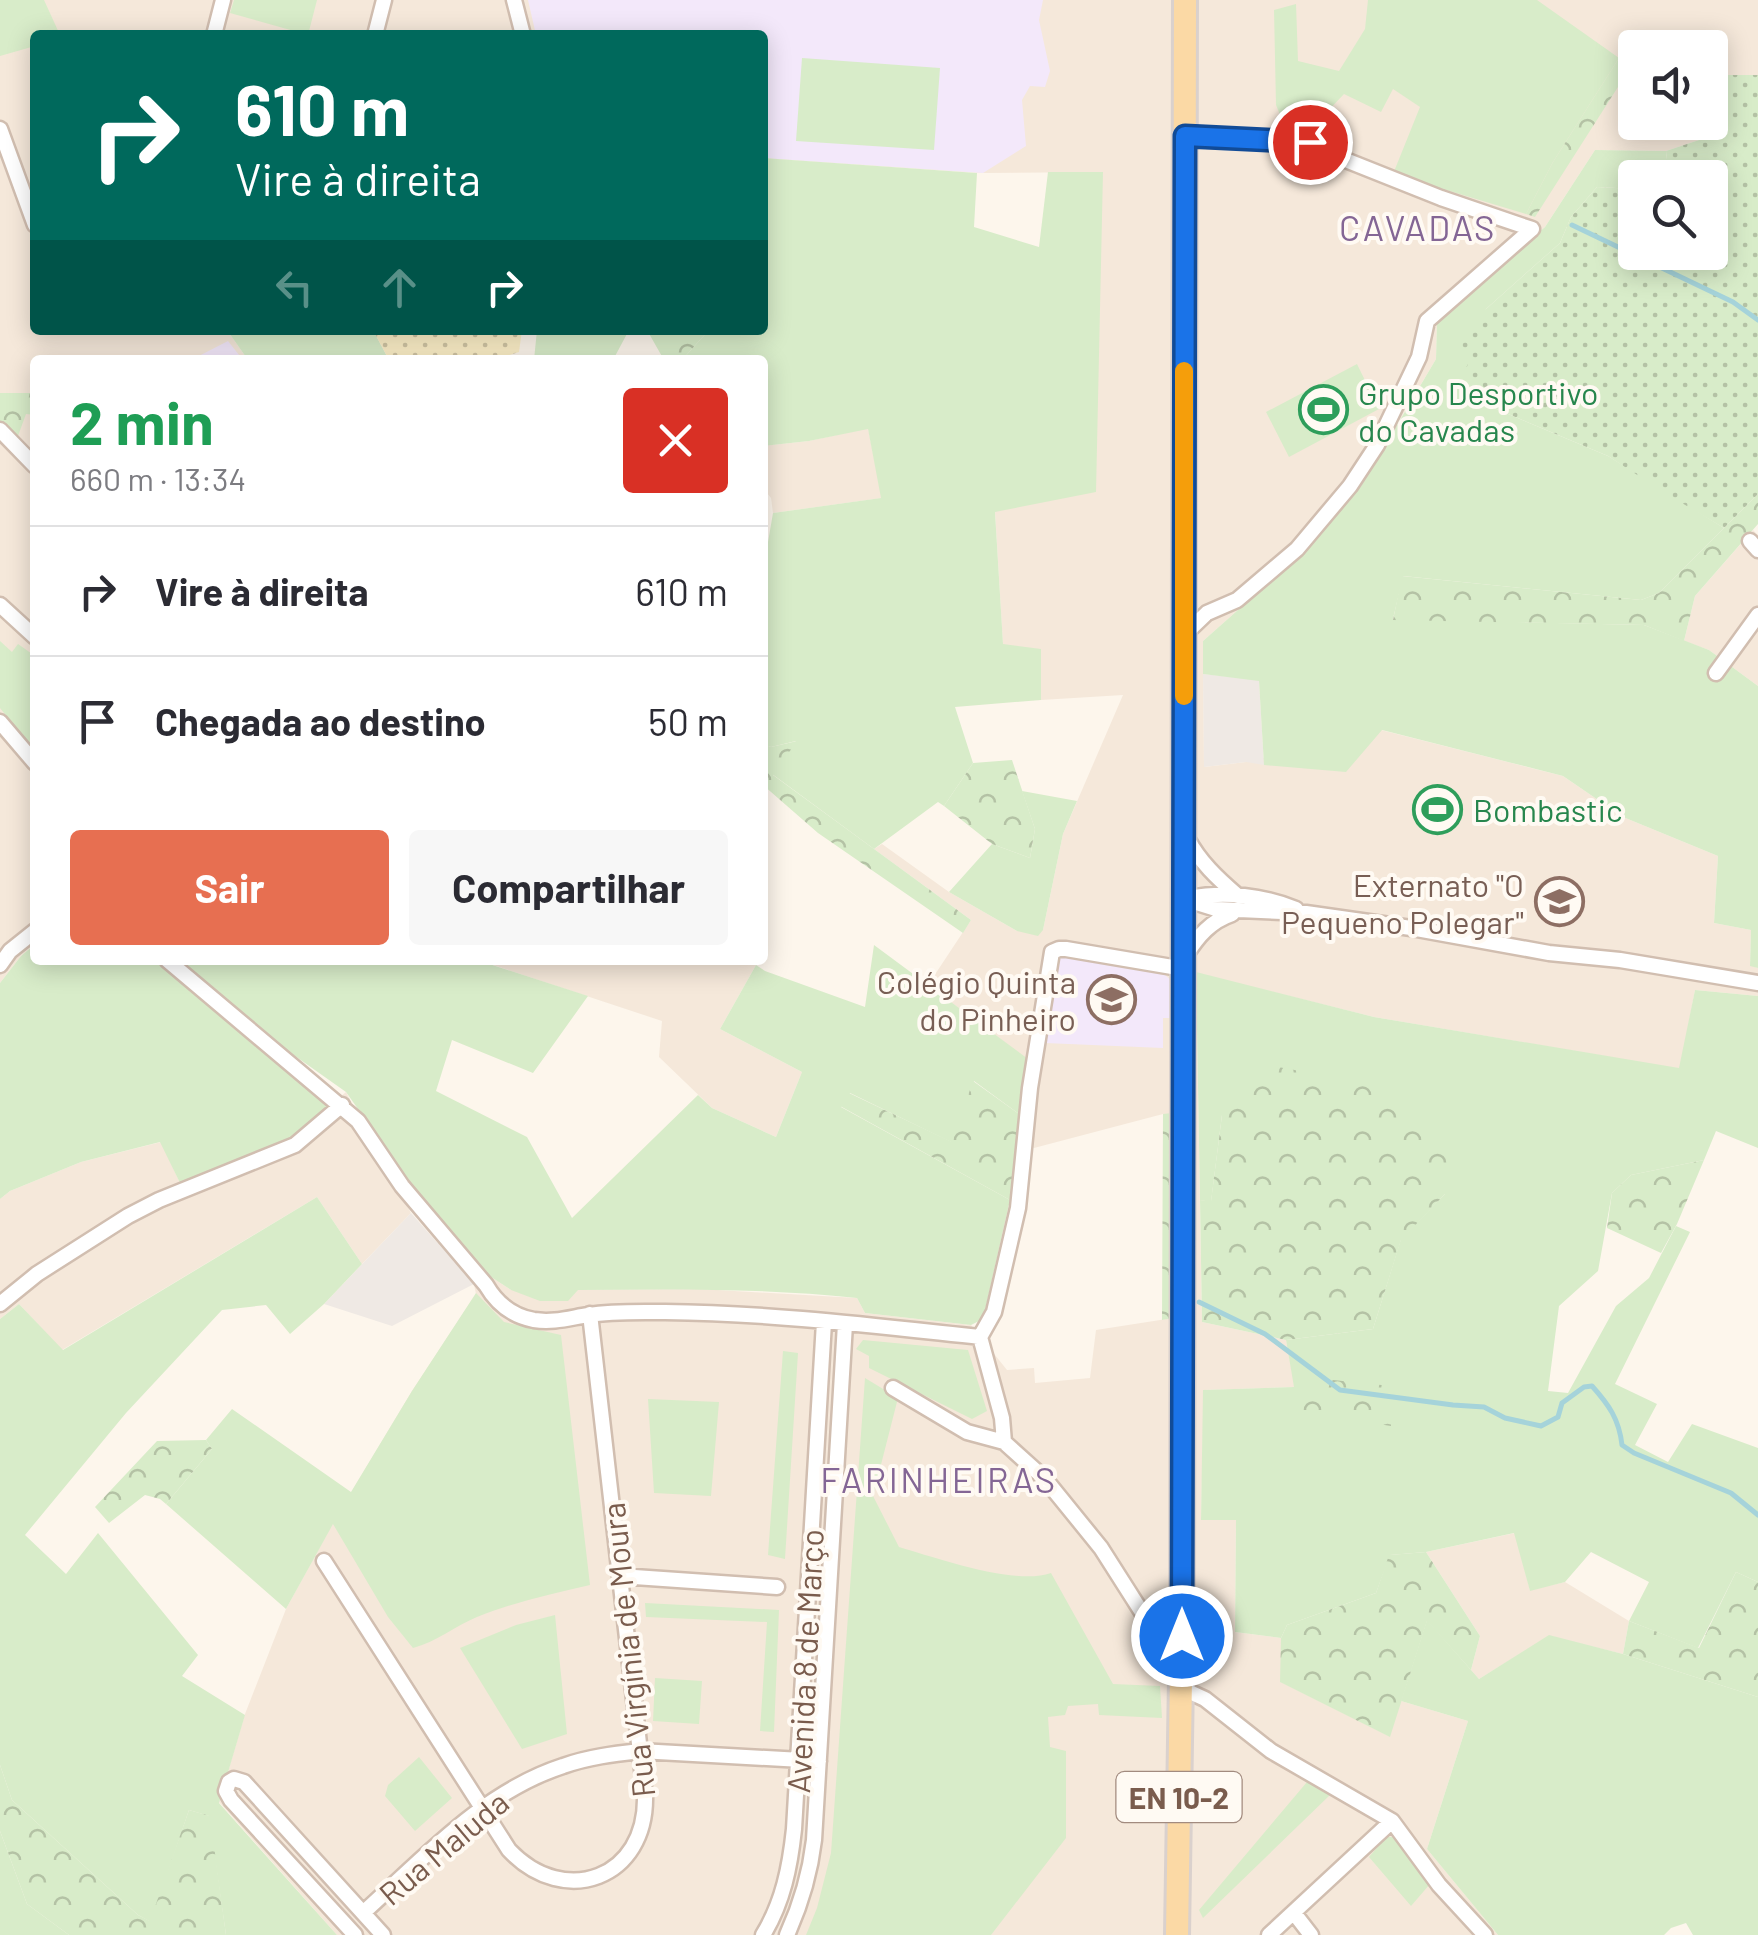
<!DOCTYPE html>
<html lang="pt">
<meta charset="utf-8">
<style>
:root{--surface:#fff;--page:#f7f7f7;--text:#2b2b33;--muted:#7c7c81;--line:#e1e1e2;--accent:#e76f51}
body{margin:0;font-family:Barlow,sans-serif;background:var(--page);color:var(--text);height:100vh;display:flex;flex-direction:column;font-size:38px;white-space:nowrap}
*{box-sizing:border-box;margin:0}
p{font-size:32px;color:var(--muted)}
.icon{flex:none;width:55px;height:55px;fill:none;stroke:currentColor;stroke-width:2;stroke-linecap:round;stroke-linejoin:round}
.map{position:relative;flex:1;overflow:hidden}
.side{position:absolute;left:30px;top:355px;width:738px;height:610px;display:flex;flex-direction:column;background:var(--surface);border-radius:10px;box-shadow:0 5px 25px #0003}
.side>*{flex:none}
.guide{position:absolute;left:30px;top:30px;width:738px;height:305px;border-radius:10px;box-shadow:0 5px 25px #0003;background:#00695c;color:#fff;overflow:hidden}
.tools{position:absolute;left:1618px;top:30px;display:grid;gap:20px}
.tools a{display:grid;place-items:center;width:110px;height:110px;border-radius:10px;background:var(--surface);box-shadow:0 5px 25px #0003;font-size:50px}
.pin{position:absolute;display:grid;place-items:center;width:85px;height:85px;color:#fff;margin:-42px;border:5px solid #fff;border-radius:50%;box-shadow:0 2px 10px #0007}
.me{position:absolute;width:110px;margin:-55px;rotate:0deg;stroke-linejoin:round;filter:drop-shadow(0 0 8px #0008)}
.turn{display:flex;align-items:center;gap:35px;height:210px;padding:0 40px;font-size:45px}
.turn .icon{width:130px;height:130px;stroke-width:2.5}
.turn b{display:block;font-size:70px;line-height:85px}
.lanes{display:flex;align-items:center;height:95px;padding:0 40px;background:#0003;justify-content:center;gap:50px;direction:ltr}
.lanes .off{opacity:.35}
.round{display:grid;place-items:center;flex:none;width:105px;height:105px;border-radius:10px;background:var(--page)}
.overview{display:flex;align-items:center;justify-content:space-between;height:170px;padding:0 40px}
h1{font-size:60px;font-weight:700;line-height:75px;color:#1e9e55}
.primary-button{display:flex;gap:20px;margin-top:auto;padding:20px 40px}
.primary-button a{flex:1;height:115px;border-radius:10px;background:var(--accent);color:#fff;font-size:40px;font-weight:700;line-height:115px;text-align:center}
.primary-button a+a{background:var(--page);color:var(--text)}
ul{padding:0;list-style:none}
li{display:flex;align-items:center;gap:30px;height:130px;padding:0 40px;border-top:2px solid var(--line)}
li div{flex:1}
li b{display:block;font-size:38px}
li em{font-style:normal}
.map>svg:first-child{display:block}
.residential{fill:#f5e8da}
.industrial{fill:#efe9e4}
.education{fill:#f3e8fa}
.grass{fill:#d8ecc9}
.forest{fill:url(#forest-crowns)}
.sand{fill:url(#sand-dots)}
.garden{fill:url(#garden-dots)}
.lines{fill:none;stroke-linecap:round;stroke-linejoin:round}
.stream{stroke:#a5d3da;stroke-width:5}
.minor-casing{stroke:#d1beb0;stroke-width:19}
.primary-casing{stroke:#dad1cd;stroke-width:28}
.minor{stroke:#fff;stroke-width:14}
.primary{stroke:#fbd9a5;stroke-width:22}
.route-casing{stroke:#114b97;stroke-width:25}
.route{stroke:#1a73e8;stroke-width:18}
.slow{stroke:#f59e0b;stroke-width:18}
.labels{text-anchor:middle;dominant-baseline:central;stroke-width:8;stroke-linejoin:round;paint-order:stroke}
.shield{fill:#fffaf3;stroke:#a28b7f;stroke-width:2.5}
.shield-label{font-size:30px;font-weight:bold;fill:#7a5c4d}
.leisure-label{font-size:32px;fill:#27864d;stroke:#fffaf3;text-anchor:start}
.education-label{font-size:32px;fill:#785e54;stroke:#fffaf3;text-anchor:end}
.street-label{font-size:32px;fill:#7a5c4d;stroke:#fffaf3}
.neighbourhood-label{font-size:35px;letter-spacing:2.5px;fill:#846695;stroke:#fffaf3}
</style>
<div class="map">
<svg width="1758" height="1935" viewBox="0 0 1758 1935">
<defs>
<pattern id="forest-crowns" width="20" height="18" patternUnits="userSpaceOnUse" patternTransform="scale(2.5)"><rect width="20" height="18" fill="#d8ecc9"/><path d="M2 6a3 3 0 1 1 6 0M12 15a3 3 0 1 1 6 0" fill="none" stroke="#b4c2a5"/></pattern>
<pattern id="sand-dots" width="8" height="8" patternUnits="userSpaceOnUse" patternTransform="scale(2.5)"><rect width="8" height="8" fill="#fcefc7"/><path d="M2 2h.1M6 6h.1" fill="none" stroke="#d1c5a4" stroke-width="1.8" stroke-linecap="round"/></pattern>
<pattern id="garden-dots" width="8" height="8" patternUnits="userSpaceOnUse" patternTransform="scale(2.5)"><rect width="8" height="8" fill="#d8ecc9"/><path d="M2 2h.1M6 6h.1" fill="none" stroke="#b4c2a5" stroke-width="1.8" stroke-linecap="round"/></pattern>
</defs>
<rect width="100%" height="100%" fill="#fdf6ec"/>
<path class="residential" d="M0 0H1758V75H1710V48H1635V122H1710V99L1714 135 1666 151 1595 150 1545 227 1437 320 1436 359 1361 485 1301 554 1203 641 1204 767 1246 762 1381 730 1563 776 1623 817 1718 856 1714 923 1751 930 1750 965 1758 968V996L1695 990 1680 1069 1374 1017 1196 973 1202 1322 1286 1340 1295 1387 1204 1390 1201 1519H1236L1235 1632 1281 1638V1682L1389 1736 1401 1701 1468 1721 1427 1849 1498 1935H337L219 1802 245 1714 286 1609 333 1523 412 1391 476 1294 474 1284 488 1275 511 1290 700 1289 857 1298 865 1313 971 1325 1007 1370 1034 1368 1035 1383 1090 1378 1096 1330 1173 1318 1172 1114H1163L1034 1148 1017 1140 1027 1059 928 985 971 920 874 849 882 844 949 892 1017 931 1043 930 1063 834 1123 695 1041 700V650L1003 645 995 511 1103 172 983 173 763 158 762 35H35V330H227L248 360H35V944L21 956 0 983Z
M868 428 882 498 773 513 771 498 763 488 762 446 809 441Z
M1753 530 1758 535V686L1709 650 1684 641 1695 596Z
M478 960H749L756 965 720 1029 802 1072 776 1137 712 1108 659 1057 662 1021Z
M346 1092 411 1213 362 1264 317 1197 62 1350 19 1304 0 1319V1199L10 1191 81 1162 161 1142 181 1185 291 1139Z
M1515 1533 1530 1590 1565 1582 1629 1621 1623 1654 1549 1636 1479 1679 1471 1670 1480 1636 1426 1552Z"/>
<path class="industrial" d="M1203 674 1259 680 1264 765 1246 762 1204 767Z
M411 1213 474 1284 392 1326 324 1304Z"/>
<path class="education" d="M528 0H1043L1039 20 1050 71 1045 87 1030 86 1022 100 1026 146 983 173 763 158 762 35H536Z
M228 341 243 360H191Z
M1062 956 1165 975 1172 981 1171 1018H1163V1048L1045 1043 1058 959Z"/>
<path class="grass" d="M0 0H44L60 35H35V46L0 56Z
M234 0H317L308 35 230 13Z
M1368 0H1537L1619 58 1553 162 1526 214 1393 174 1420 107 1393 89 1381 112 1344 94 1321 118 1283 122 1276 105 1274 10 1296 4 1298 61 1339 71 1365 29Z
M802 58 940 68 934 150 796 141Z
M1595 150 1666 151 1669 177 1635 178V189L1597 187 1571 217 1560 243 1486 309 1468 363 1475 400 1608 456 1724 528 1659 593 1641 600 1403 576 1393 619 1644 625 1709 650 1758 686V968L1750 966 1751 930 1714 923 1718 856 1623 817 1563 776 1382 730 1346 772 1264 765 1259 681 1203 674V641L1301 554 1361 486 1436 359 1437 320 1545 227Z
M763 158 977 173 974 227 1039 247 1048 172H1103L1096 492 995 512 1003 644 1041 649V700L955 707 973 763 944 806 938 802 874 849 772 774 796 741 771 747 762 744 763 571 773 513 881 498 868 429 809 441 763 446 762 360H682L709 330H762Z
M227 330H373L389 360H248Z
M537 330H629L613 360H534Z
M1357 364 1379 409 1289 457 1266 412Z
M0 641 12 652 18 644 35 656V752L0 708Z
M1022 791 1077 801 1063 834 1043 930 1038 936 1017 931 949 892 992 844 1030 858 1035 829Z
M35 944V960H154L232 1019 332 1104 291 1138 181 1185 160 1142 81 1162 10 1191 0 1199V983L21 956Z
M874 945 1028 1059 1019 1114 974 1081 953 1143 850 1093 841 1107 1010 1200 983 1319 971 1325 865 1313 857 1298C764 1288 671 1289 578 1290L568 1301H540L511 1290 488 1275 420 1197 346 1092 288 1051 179 960H477L588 996 533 1073 452 1040 436 1091 527 1137 572 1218 698 1095 712 1108 776 1137 802 1072 720 1029 756 965 765 971 865 1007Z
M1196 972 1374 1017 1679 1068 1695 990 1758 996V1148L1716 1131 1704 1160 1631 1175 1612 1193 1598 1271 1559 1306 1548 1391 1568 1393 1616 1306 1649 1278 1676 1226 1690 1232 1615 1384 1657 1404 1635 1445 1668 1462 1692 1424 1758 1448V1582L1736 1572 1698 1648 1629 1621 1649 1582 1591 1552 1565 1582 1530 1591 1514 1533 1426 1552 1390 1555 1376 1593 1287 1625 1281 1638 1235 1632 1236 1520H1201L1203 1390 1294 1387 1286 1340 1373 1329 1401 1239 1445 1194 1222 1115 1211 1202 1200 1200Z
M317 1197 362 1264 324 1304 290 1334 266 1305 222 1310 126 1413 25 1535 66 1574 98 1533 198 1655 182 1676 245 1715 219 1803 337 1935H226L209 1816 189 1810 151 1922 138 1915 12 1800 0 1765V1319L19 1304 63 1350Z
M476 1293 504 1322 561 1335 590 1585C552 1594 514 1602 477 1617 455 1626 436 1642 413 1648L388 1617 333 1524 286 1609 166 1504 212 1449 206 1440 232 1409 351 1492 412 1391Z
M863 1340 968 1350 987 1411 972 1419 869 1368V1356L856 1349Z
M783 1351 798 1353 785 1559 768 1555Z
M865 1378 898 1398 873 1496 899 1547C937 1558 1015 1586 1051 1573L1113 1684 1160 1686 1162 1718 1099 1715 1098 1704 1068 1706 1065 1715 1048 1717 1050 1747 1066 1751V1838L991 1935H806L817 1908 831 1853Z
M648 1399 719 1402 711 1496 654 1493Z
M645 1603 779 1610 774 1732 760 1731 767 1622 646 1617Z
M555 1615 567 1734 522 1749 460 1648 516 1625Z
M1427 1620 1479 1679 1549 1635 1623 1654 1758 1697V1935H1693L1686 1923 1671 1928 1664 1935H1498L1427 1849 1468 1721 1401 1701Z
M655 1678 702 1681 699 1724 653 1721Z
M419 1757 452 1798 415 1831 385 1796 388 1785Z
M1307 1782 1330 1795 1203 1918 1199 1910Z
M0 1831 27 1904 69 1935H0Z
M1386 1837H1395L1430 1884 1411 1906 1369 1857Z"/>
<path class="forest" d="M1619 58 1632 65 1535 217 1526 214 1553 162Z
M647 330H709L682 360H664Z
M0 393H35V415L26 414 18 436 0 421Z
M1758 494V524L1695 596 1684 641 1644 625 1393 620 1402 576 1641 600 1659 593Z
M797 741 773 775 971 920 963 933 818 833 763 785V744L771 747Z
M1012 760 1035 829 1030 858 992 844 944 806 973 763Z
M1257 1063 1360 1082 1455 1150 1445 1194 1401 1240 1373 1329 1286 1340 1202 1322 1200 1200 1211 1201 1222 1115Z
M973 1081 1019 1114 1010 1200 840 1106 849 1093 952 1142Z
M1172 1113 1173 1318 1162 1320 1163 1114Z
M1704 1160 1677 1224 1661 1253 1607 1228 1612 1193 1631 1175Z
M1304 1377 1391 1386V1426L1301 1412Z
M206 1440 212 1449 166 1504 160 1499 145 1495 109 1523 95 1507 157 1441Z
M1426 1552 1480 1636 1471 1670 1427 1621 1390 1737 1280 1682 1281 1638 1287 1625 1376 1593 1389 1555Z
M1736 1572 1758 1582V1697L1623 1654 1629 1621 1699 1648Z
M0 1765 12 1800 138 1915 150 1921 189 1810 210 1816 226 1935H69L27 1904 0 1831Z"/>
<path class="sand" d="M373 330H522L519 352 494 360H389Z"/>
<path class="garden" d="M1710 75H1758V494L1724 528 1665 493 1608 456 1475 400 1461 382 1468 363 1459 341 1486 309 1560 243 1571 217 1597 187 1635 189V252H1710V178L1669 177 1666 151 1714 135Z"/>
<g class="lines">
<path class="stream" d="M1572 225 1733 302 1758 320
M1199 1302 1265 1334 1340 1390 1453 1405 1484 1407 1505 1418 1541 1426 1558 1417 1562 1403 1584 1387 1592 1386C1609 1405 1619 1419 1622 1445L1634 1453 1731 1493 1758 1515"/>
<defs>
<path id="minor" d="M514 0 523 35
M214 35 223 0
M375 35 384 0
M0 129 35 225
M1185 136 1310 142 1333 155 1441 198 1532 229
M0 430 35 466
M1750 541 1758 550
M0 605 35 637
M1184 635 1207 613 1237 600 1297 549 1350 486 1377 445 1419 357 1427 321 1532 229
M1716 673 1758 615
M0 722 35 763
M1187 838C1200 862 1217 878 1238 896
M1190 898C1225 891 1264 896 1296 909
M1184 899 1216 909 1306 913 1411 928 1549 953 1620 960 1758 983
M1186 955C1198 936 1211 921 1232 914
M167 960 358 1121 402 1186 486 1285C497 1304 512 1316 534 1320 553 1323 569 1318 588 1315 613 1311 639 1312 665 1312 770 1313 876 1326 980 1337L1002 1418 1004 1442 1045 1479 1101 1548 1150 1625 1182 1659
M0 965 10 951 35 931
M0 1304 37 1274 128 1216 159 1200 295 1145 342 1105
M980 1337 994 1312 1018 1208 1030 1088 1052 952 1059 949H1066L1184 969
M893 1388 967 1432 1004 1442
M324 1561 509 1850C565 1909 647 1878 645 1796L590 1314
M620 1576 777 1587
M1181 1688 1205 1699 1271 1751 1392 1821 1439 1885 1485 1935
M363 1913C424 1858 483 1792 563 1766 588 1757 614 1754 640 1751L819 1761
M1294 1913 1311 1935
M355 1935 231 1800 226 1791 229 1782 234 1779 244 1782 383 1935
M763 1935C783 1902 790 1867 794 1829L824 1322
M787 1935C801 1904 810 1874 814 1840L845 1324
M1269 1935 1392 1821"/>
<path id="primary" d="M1177 1935 1182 1613 1185 0"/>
</defs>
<use href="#minor" class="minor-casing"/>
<use href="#primary" class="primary-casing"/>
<use href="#minor" class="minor"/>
<use href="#primary" class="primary"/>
</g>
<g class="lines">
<defs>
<path id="route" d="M1182 1636 1185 136 1310 142"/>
</defs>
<use href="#route" class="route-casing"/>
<use href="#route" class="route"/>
<path class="slow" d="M1184 696V371"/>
</g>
<defs>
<symbol id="stadium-ring" viewBox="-11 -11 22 22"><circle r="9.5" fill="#fffaf3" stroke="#2e9e5b" stroke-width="1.5"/><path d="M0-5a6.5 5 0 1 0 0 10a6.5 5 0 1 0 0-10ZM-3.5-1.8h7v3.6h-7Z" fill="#2e9e5b"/></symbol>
<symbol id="school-ring" viewBox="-11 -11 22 22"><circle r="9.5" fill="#fffaf3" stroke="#8d6e63" stroke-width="1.5"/><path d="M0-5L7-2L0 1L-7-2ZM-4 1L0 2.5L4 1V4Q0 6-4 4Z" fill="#8d6e63"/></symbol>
</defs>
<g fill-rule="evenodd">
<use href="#stadium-ring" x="1296" y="382" width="55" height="55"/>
<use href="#stadium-ring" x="1410" y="782" width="55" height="55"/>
<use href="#school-ring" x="1532" y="874" width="55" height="55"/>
<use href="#school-ring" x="1084" y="972" width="55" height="55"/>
</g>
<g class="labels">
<rect class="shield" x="1116.5" y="1772" width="125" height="50" rx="8"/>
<g class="shield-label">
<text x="1179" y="1797">EN 10-2</text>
</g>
<g class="leisure-label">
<text x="1358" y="392">Grupo Desportivo<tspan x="1358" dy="37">do Cavadas</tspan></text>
<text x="1473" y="809">Bombastic</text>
</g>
<g class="education-label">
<text x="1524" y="884">Externato "O<tspan x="1524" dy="37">Pequeno Polegar"</tspan></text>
<text x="1076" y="981">Colégio Quinta<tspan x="1076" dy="37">do Pinheiro</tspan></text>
</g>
<g class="street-label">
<text transform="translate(627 1650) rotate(-96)">Rua Virgínia de Moura</text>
<text transform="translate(804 1661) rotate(-87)">Avenida 8 de Março</text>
<text transform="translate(443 1847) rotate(-40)">Rua Maluda</text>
</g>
<g class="neighbourhood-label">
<text x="1418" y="227">CAVADAS</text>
<text x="939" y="1479">FARINHEIRAS</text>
</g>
</g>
</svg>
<div class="tools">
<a><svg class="icon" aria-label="sound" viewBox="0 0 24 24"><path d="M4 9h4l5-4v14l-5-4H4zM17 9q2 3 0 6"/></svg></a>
<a><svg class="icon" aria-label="search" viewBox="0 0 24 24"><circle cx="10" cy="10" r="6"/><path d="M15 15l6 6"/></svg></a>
</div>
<div class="pin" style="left:1310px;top:142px;background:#d93025"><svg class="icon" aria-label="arrive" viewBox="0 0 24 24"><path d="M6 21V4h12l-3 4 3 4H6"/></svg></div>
<svg class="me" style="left:1182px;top:1636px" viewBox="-20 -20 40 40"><circle r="17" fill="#1a73e8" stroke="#fff" stroke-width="3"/><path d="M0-11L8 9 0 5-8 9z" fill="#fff"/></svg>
<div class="guide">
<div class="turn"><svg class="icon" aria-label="right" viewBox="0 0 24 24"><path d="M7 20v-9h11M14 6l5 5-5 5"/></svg><div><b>610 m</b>Vire à direita</div></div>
<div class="lanes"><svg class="icon off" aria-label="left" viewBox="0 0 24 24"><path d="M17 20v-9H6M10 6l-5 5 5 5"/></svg><svg class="icon off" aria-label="ahead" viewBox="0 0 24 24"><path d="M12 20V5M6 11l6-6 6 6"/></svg><svg class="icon" aria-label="right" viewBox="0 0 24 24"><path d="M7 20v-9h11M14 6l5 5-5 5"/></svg></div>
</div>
<section class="side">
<div class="overview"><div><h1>2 min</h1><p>660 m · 13:34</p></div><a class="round" style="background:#d93025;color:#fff"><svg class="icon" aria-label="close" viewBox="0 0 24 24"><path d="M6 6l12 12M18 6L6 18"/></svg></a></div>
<ul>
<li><svg class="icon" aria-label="right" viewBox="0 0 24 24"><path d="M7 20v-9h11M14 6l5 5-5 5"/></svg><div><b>Vire à direita</b></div><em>610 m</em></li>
<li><svg class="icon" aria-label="arrive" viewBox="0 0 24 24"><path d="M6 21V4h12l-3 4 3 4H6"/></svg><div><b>Chegada ao destino</b></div><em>50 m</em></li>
</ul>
<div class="primary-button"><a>Sair</a><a>Compartilhar</a></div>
</section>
</div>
